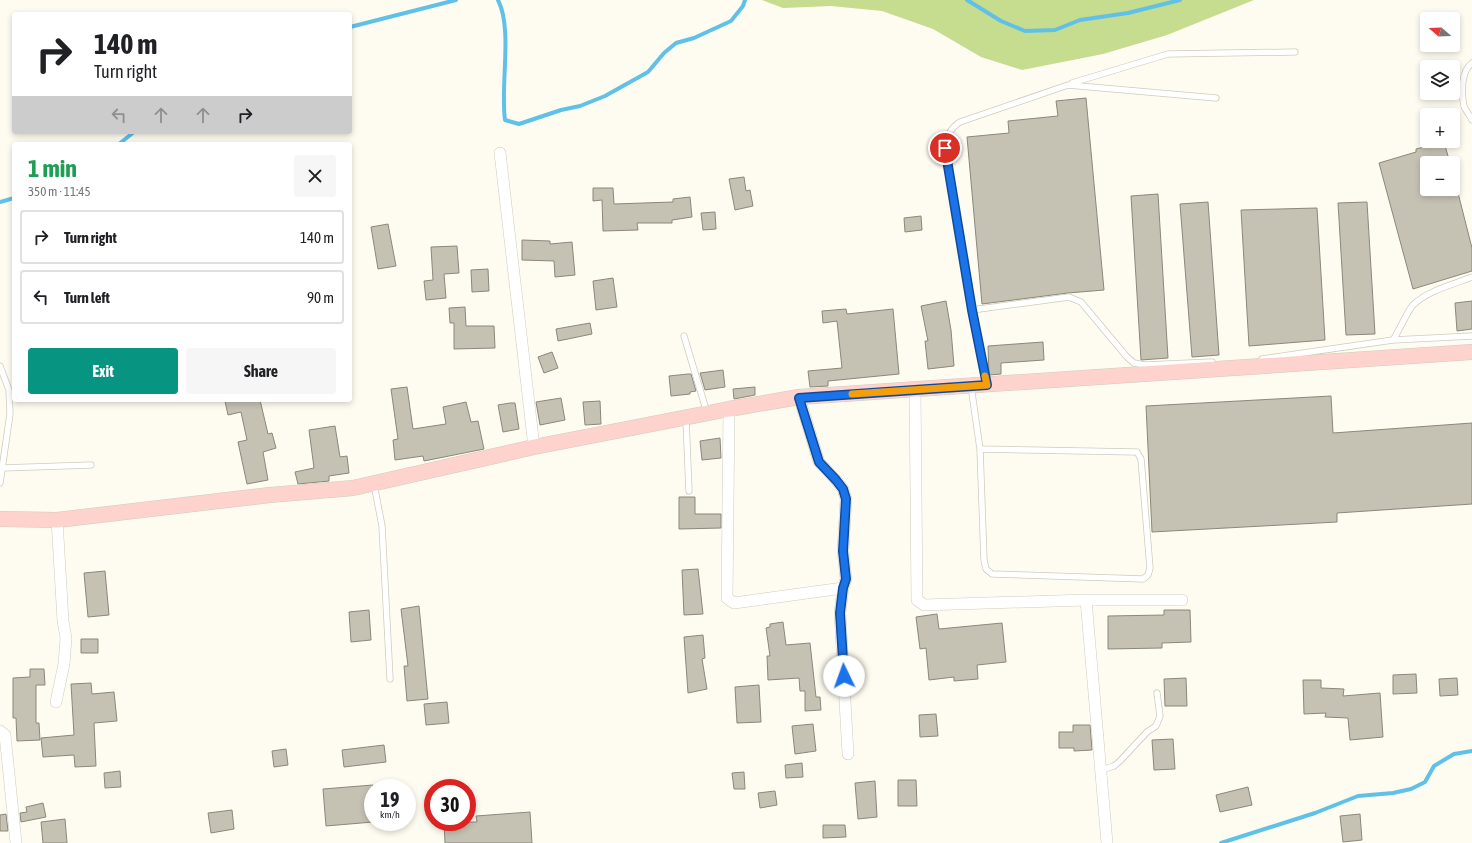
<!DOCTYPE html>
<meta charset="utf-8">
<style>
:root{--surface:#fff;--page:#f6f6f6;--text:#202124;--muted:#757577;--line:#e0e0e0;--accent:#079481}
body{margin:0;font-family:"Asap Condensed",sans-serif;background:var(--page);color:var(--text);height:100vh;display:flex;flex-direction:column;font-size:15px;white-space:nowrap}
*{box-sizing:border-box;margin:0}
p{font-size:13px;color:var(--muted)}
.icon{flex:none;width:22px;height:22px;fill:none;stroke:currentColor;stroke-width:2;stroke-linecap:round;stroke-linejoin:round}
.map{position:relative;flex:1;overflow:hidden}
.panel{position:absolute;left:12px;top:142px;width:340px;height:260px;display:flex;flex-direction:column;background:var(--surface);border-radius:4px;box-shadow:0 2px 6px #0003}
.panel>*{flex:none}
.banner{position:absolute;left:12px;top:12px;width:340px;height:122px;border-radius:4px;box-shadow:0 2px 6px #0003;background:#fff;color:var(--text);overflow:hidden}
.needle{width:26px;rotate:289deg}
.controls{position:absolute;left:1420px;top:12px;display:grid;gap:8px}
.controls a{display:grid;place-items:center;width:40px;height:40px;border-radius:4px;background:var(--surface);box-shadow:0 2px 6px #0003;font-size:20px}
.speed{position:absolute;left:364px;top:779px;display:flex;gap:8px;font-size:20px;font-weight:700;text-align:center}
.speed>*{display:grid;place-content:center;width:52px;height:52px;border-radius:50%;background:var(--surface);box-shadow:0 2px 6px #0003;line-height:1}
.speed small{font-size:10px;font-weight:400}
.speed .limit{border:6px solid #d22;background:#fff;color:#111}
.pin{position:absolute;display:grid;place-items:center;width:34px;height:34px;color:#fff;margin:-17px;border:2px solid #fff;border-radius:50%;box-shadow:0 1px 4px #0007}
.me{position:absolute;width:44px;margin:-22px;rotate:357deg;stroke-linejoin:round;filter:drop-shadow(0 0 3px #0008)}
.turn{display:flex;align-items:center;gap:14px;height:84px;padding:0 16px;font-size:18px}
.turn .icon{width:52px;height:52px;stroke-width:2.5}
.turn b{display:block;font-size:28px;line-height:34px}
.lanes{display:flex;align-items:center;height:38px;padding:0 16px;background:#0003;justify-content:center;gap:20px;direction:ltr}
.lanes .off{opacity:.35}
.round{display:grid;place-items:center;flex:none;width:42px;height:42px;border-radius:4px;background:var(--page)}
.head{display:flex;align-items:center;justify-content:space-between;height:68px;padding:0 16px}
h1{font-size:24px;font-weight:700;line-height:30px;color:#1e9e55}
.cta{display:flex;gap:8px;margin-top:auto;padding:8px 16px}
.cta a{flex:1;height:46px;border-radius:4px;background:var(--accent);color:#fff;font-size:16px;font-weight:700;line-height:46px;text-align:center}
.cta a+a{background:var(--page);color:var(--text)}
ul{padding:0;list-style:none}
li{display:flex;align-items:center;gap:12px;height:54px;margin:0 8px 6px;padding:0 8px;border:2px solid var(--line);border-radius:4px}
li div{flex:1}
li b{display:block;font-size:15px}
li em{font-style:normal}
.map>svg:first-child{display:block}
.green{fill:#c6dc8e}
.lines{fill:none;stroke-linecap:round;stroke-linejoin:round}
.stream{stroke:#60c1e8;stroke-width:4}
.building{fill:#c5c1b3;stroke:#8b887b}
.lane-casing{stroke:#cfccbd;stroke-width:7}
.street-casing{stroke:#cfccbd;stroke-width:12}
.secondary-casing{stroke:#cfccbd;stroke-width:16}
.lane{stroke:#fff;stroke-width:5.5}
.street{stroke:#fff;stroke-width:11}
.secondary{stroke:#fed3ce;stroke-width:15}
.route-casing{stroke:#114b97;stroke-width:10}
.route{stroke:#1a73e8;stroke-width:7}
.slow{stroke:#f59e0b;stroke-width:7}
</style>
<div class="map">
<svg width="1472" height="843" viewBox="0 0 1472 843">
<rect width="100%" height="100%" fill="#fefcf0"/>
<path class="green" d="M762 0H1254L1167 35 1103 54 1022 70 981 57 933 29 882 11 831 6 783 8Z"/>
<g class="lines">
<path class="stream" d="M498 0C513 29 500 86 505 120L519 124 561 110 580 106 605 96 648 72 664 53 676 43 694 38 731 21 743 6 745 0
M967 0 1001 21 1025 31 1055 30 1080 20 1128 13 1180 0
M350 27 456 0
M119 144 134 132
M0 202 14 198
M1221 843 1315 813 1358 796 1393 793 1411 789 1425 782 1434 766 1454 754 1472 751"/>
</g>
<path class="building" d="M1086 98 1104 290 1068 293 982 304 967 137 1009 133 1008 121 1058 116 1056 101Z
M1444 142 1450 163H1427V189H1457L1472 248V271L1413 289 1379 163 1416 152V149Z
M744 177 746 191 750 190 753 206 735 210 729 179Z
M593 188H613L614 204 673 202V199L690 197 692 217 672 220V223H637L638 230 603 231 602 200 593 201Z
M1158 194 1168 358 1141 360 1131 196Z
M1208 202 1219 355 1192 357 1180 204Z
M1367 202 1375 334 1346 335 1338 203Z
M1317 208 1325 340 1249 346 1241 210Z
M715 212 716 229 703 230 701 213Z
M921 216 922 230 905 232 904 218Z
M388 224 396 266 378 269 371 227Z
M522 240 550 241V244L572 242 575 275 555 277 554 261 522 260Z
M457 246 459 273 444 274 446 298 426 300 424 281 433 280 431 247Z
M488 269 489 291 472 292 471 270Z
M613 278 617 307 596 310 593 281Z
M946 301 951 330 954 366 928 369 925 341H928L921 306Z
M1472 301V329L1457 331 1455 303Z
M465 307 466 326H494L495 348 454 349V323H450L449 308Z
M846 309 847 314 893 309 899 374 828 381V386L810 387 808 371 842 368 837 321 823 323 822 311Z
M590 323 592 334 558 341 556 329Z
M1043 342 1044 360 1001 363V374L989 375 988 346Z
M552 352 558 368 544 373 538 357Z
M723 370 725 387 705 390 700 373Z
M688 374H691L696 391 690 392V394L671 396 669 376Z
M407 387 413 429 446 424 443 407 466 402 471 422 478 421 484 449 424 461 423 456 395 460 393 440 398 439 391 389Z
M755 387V395L734 399 733 389Z
M1331 396 1333 433 1472 423V504L1337 513V522L1152 532 1146 406Z
M561 398 565 420 540 425 536 402Z
M233 400H260L268 434 272 433 276 448 263 452 268 480 247 484 238 442 247 440 241 412 228 415 225 401Z
M600 401 601 424 585 425 583 402Z
M510 403H515L519 429 503 432 498 405Z
M335 426 340 457 347 456 349 473 329 476V481L298 484 295 472 314 468 309 430Z
M720 438 721 458 702 460 700 441Z
M679 497H695V514H721V528L679 529Z
M698 569 703 614 684 615 682 570Z
M105 571 109 615 88 617 84 573Z
M419 606 428 699 407 701 404 666H408L401 609Z
M369 610 371 640 351 642 349 612Z
M1164 610H1190L1191 642 1162 643V648L1108 649V616L1164 615Z
M937 614 939 629 1002 623 1006 662 977 665 978 679 954 681V677L929 680 926 648 920 649 916 617Z
M783 622 786 645 810 643 816 697H820L821 710 805 711V691H800L799 678 768 680 767 656H770L766 628 770 627V624Z
M703 635 705 658 702 659 707 689 688 693 684 637Z
M81 639H98V653H81Z
M30 669H44L45 685H36V723H39L40 740 17 741 16 718H13V678L30 677Z
M1416 674 1417 693 1393 694V675Z
M1186 678 1187 706H1165L1164 679Z
M1457 678 1458 695 1440 696 1439 679Z
M1303 680H1321V688L1344 689 1343 696 1380 693 1383 737 1350 740 1348 718 1325 717 1326 713 1304 714Z
M91 683 92 694 114 692 117 721 94 723 96 766 75 767 74 755 43 757 41 738 74 735 71 684Z
M759 685 761 722 737 723 735 687Z
M447 702 449 723 426 725 424 704Z
M936 714 938 736 920 737 919 715Z
M813 724 816 751 795 754 792 726Z
M1073 725H1090L1092 750 1074 751V748H1059V732H1073Z
M1173 739 1175 769 1154 770 1152 740Z
M384 745 386 762 344 767 342 750Z
M286 749 288 765 274 767 272 751Z
M802 763 803 777 786 778 785 765Z
M120 771 121 787 105 788 104 773Z
M744 772 745 789H734L732 773Z
M898 780H916L917 806H898Z
M875 781 877 817 858 819 855 783Z
M373 785V822L326 826 323 789Z
M1248 787 1252 805 1220 812 1216 795Z
M775 791 777 805 760 808 758 793Z
M43 803 46 817 21 822 20 813 27 812 26 807Z
M232 810 234 829 211 833 208 813Z
M530 812 532 843H445L444 822H477L476 816Z
M6 814 8 831H0V815Z
M1360 814 1362 840 1343 842 1340 816Z
M65 819 67 843H43L41 822Z
M823 825H845L846 837 823 838Z"/>
<g class="lines">
<defs>
<path id="lane" d="M1472 63C1461 71 1461 93 1464 106 1465 110 1470 115 1472 120
M1072 83 1168 54 1295 52
M972 310 1069 297 1081 302 1127 357 1134 363 1145 365 1212 362
M684 336 707 413
M1393 340 1472 336
M1262 359 1393 340C1399 331 1408 310 1413 305 1429 290 1452 285 1472 277
M0 366 9 390 10 414 0 483
M986 383 972 310 945 148C948 136 949 129 960 122L1068 85 1216 98
M971 386 980 449 984 560 986 569 992 574 1143 579 1148 575 1150 568 1141 459 1137 452 980 449
M686 419 689 491
M2 468 91 465
M374 484 382 526 390 679
M1101 770 1114 766 1120 761 1147 732 1156 726 1160 716 1157 693"/>
<path id="street" d="M500 153 534 447
M915 390 917 600 924 605 1086 600 1107 843
M799 397 819 462 836 480 843 489 846 499 843 551 846 579 843 588 840 613 848 754
M729 409 727 598 734 603 843 588
M1086 600H1182
M56 702 64 664 66 638 63 621 57 520
M0 731 5 735 16 843"/>
<path id="secondary" d="M0 519 57 520 270 495 353 488 534 447 729 409 799 397 1472 352"/>
</defs>
<use href="#lane" class="lane-casing"/>
<use href="#street" class="street-casing"/>
<use href="#secondary" class="secondary-casing"/>
<use href="#lane" class="lane"/>
<use href="#street" class="street"/>
<use href="#secondary" class="secondary"/>
</g>
<g class="lines">
<defs>
<path id="route" d="M844 676 840 613 843 588 846 579 843 551 846 499 843 489 836 480 819 462 799 398 987 385 972 310 945 148"/>
</defs>
<use href="#route" class="route-casing"/>
<use href="#route" class="route"/>
<path class="slow" d="M852 394 987 385 985 376"/>
</g>
</svg>
<div class="controls">
<a><svg class="needle" viewBox="-14 -14 28 28"><path d="M0-13l5 13h-10z" fill="#e53935"/><path d="M0 13l5-13h-10z" fill="#757577"/></svg></a>
<a><svg class="icon" aria-label="layers" viewBox="0 0 24 24"><path d="M12 4l9 5-9 5-9-5zM3 14l9 5 9-5"/></svg></a>
<a>+</a>
<a>−</a>
</div>
<div class="speed"><div>19<small>km/h</small></div><div class="limit">30</div></div>
<div class="pin" style="left:945px;top:148px;background:#d93025"><svg class="icon" aria-label="arrive" viewBox="0 0 24 24"><path d="M6 21V4h12l-3 4 3 4H6"/></svg></div>
<svg class="me" style="left:844px;top:676px" viewBox="-20 -20 40 40"><circle r="19" fill="#fff"/><path d="M0-13L10 11 0 6-10 11z" fill="#1a73e8"/></svg>
<div class="banner">
<div class="turn"><svg class="icon" aria-label="right" viewBox="0 0 24 24"><path d="M7 20v-9h11M14 6l5 5-5 5"/></svg><div><b>140 m</b>Turn right</div></div>
<div class="lanes"><svg class="icon off" aria-label="left" viewBox="0 0 24 24"><path d="M17 20v-9H6M10 6l-5 5 5 5"/></svg><svg class="icon off" aria-label="ahead" viewBox="0 0 24 24"><path d="M12 20V5M6 11l6-6 6 6"/></svg><svg class="icon off" aria-label="ahead" viewBox="0 0 24 24"><path d="M12 20V5M6 11l6-6 6 6"/></svg><svg class="icon" aria-label="right" viewBox="0 0 24 24"><path d="M7 20v-9h11M14 6l5 5-5 5"/></svg></div>
</div>
<section class="panel">
<div class="head"><div><h1>1 min</h1><p>350 m · 11:45</p></div><a class="round"><svg class="icon" aria-label="close" viewBox="0 0 24 24"><path d="M6 6l12 12M18 6L6 18"/></svg></a></div>
<ul>
<li><svg class="icon" aria-label="right" viewBox="0 0 24 24"><path d="M7 20v-9h11M14 6l5 5-5 5"/></svg><div><b>Turn right</b></div><em>140 m</em></li>
<li><svg class="icon" aria-label="left" viewBox="0 0 24 24"><path d="M17 20v-9H6M10 6l-5 5 5 5"/></svg><div><b>Turn left</b></div><em>90 m</em></li>
</ul>
<div class="cta"><a>Exit</a><a>Share</a></div>
</section>
</div>
